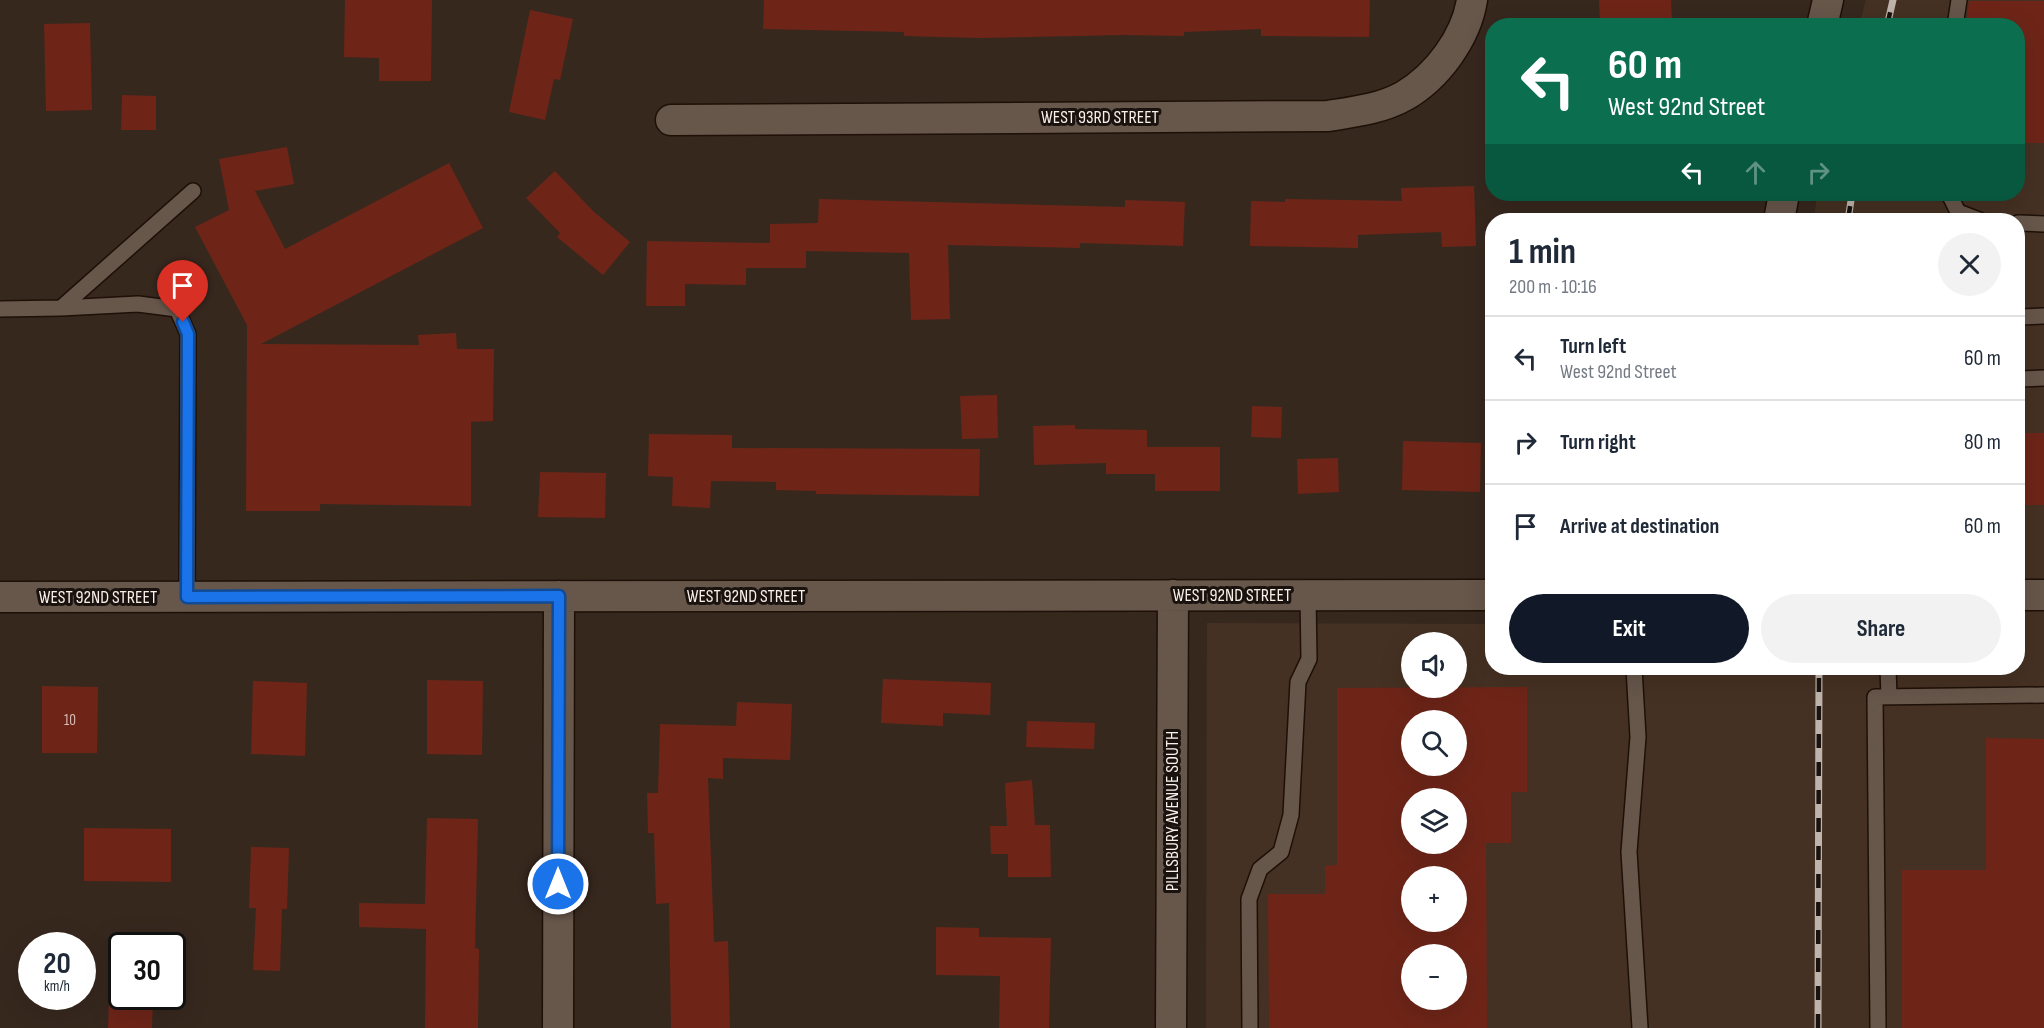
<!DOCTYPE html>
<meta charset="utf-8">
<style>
:root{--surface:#fff;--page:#f2f2f3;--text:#1f2937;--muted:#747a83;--line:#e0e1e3;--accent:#111827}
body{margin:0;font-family:"Sofia Sans Condensed",sans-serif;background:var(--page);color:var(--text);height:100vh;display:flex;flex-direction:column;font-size:22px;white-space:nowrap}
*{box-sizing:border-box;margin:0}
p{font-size:20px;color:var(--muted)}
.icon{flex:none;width:33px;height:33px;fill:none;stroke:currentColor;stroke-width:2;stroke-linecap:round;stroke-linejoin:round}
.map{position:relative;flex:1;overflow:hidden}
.drawer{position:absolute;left:1485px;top:213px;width:540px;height:462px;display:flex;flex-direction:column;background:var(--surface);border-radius:24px;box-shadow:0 6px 24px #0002}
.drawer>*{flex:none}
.hud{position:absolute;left:1485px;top:18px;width:540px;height:183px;border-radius:24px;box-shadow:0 6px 24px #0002;background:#0b6e4f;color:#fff;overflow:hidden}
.buttons{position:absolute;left:1401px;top:632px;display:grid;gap:12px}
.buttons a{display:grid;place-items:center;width:66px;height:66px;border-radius:50%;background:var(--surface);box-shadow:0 6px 24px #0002;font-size:30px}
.speed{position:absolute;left:18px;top:932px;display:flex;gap:12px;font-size:30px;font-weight:700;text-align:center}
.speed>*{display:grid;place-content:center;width:78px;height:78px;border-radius:50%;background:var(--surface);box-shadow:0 6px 24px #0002;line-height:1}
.speed small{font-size:15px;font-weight:400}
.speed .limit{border:3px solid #111;border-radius:9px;background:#fff;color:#111}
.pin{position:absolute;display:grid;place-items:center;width:51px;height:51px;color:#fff;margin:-62px -26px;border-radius:50% 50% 50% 0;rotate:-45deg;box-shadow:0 0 6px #0007}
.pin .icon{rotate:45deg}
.me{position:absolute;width:66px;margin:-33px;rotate:0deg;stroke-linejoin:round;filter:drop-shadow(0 0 4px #0008)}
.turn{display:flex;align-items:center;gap:21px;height:126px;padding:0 24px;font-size:27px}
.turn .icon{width:78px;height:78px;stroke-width:2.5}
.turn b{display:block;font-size:42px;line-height:51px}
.lanes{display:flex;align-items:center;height:57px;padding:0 24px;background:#0003;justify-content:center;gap:30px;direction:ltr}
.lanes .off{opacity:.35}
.round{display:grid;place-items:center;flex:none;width:63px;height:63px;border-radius:32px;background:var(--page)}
.summary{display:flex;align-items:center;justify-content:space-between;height:102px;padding:0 24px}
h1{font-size:36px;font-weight:700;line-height:45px}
.action{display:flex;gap:12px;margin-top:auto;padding:12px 24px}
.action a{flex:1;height:69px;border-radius:36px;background:var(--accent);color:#fff;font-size:24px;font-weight:700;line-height:69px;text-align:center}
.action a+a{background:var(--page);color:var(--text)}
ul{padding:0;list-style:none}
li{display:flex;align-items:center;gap:18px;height:84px;padding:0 24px;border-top:2px solid var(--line)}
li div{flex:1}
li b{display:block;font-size:22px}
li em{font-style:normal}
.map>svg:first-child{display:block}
.built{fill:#453123;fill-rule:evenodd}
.building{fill:#6e2518;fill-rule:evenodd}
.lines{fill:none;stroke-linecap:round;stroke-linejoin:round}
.service-casing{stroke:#1e1007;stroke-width:18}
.minor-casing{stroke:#1e1007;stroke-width:33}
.service{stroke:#67564a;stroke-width:15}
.minor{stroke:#67564a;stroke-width:30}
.rail-casing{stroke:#bfb4ac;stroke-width:7}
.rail{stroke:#19120e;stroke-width:4.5;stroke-dasharray:14;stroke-linecap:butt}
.route-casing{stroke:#114b97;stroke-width:15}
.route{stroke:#1a73e8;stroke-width:10}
.labels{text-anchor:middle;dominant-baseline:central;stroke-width:6;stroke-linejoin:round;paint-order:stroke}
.number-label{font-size:15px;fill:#d7bdb5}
.street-label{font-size:18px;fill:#faf0e9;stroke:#19120e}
</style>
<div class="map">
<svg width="2044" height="1028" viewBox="0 0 2044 1028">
<rect width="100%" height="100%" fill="#37281e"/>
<path class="built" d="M1866 0H2044V1028H1206L1207 623 1492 624V668H2018V220H1814L1817 194H2018V26L1859 25ZM1412 642H1456V687H1412ZM1412 720H1456V765H1412ZM1412 798H1456V843H1412ZM1412 876H1456V921H1412ZM1412 954H1456V999H1412Z"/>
<path class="building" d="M345 0H432L431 81H379V58L344 57Z
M764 0H1370L1369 37 1261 36V29L1184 32V36L1124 35 979 38 904 36V32L763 29Z
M1599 0H1671L1672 21 1600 24Z
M1969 1H2044V143H2018V26H1966Z
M530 10 573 19 560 80 554 79 545 120 509 112Z
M90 23 92 110 46 111 44 24Z
M122 95 156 96V130H121Z
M287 147 294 184 255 191 285 249 449 163 483 228 261 344 419 345 418 335 456 333 457 349H494L493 421 471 422V506L320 504V511H246L247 325 195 227 229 210 219 159Z
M555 171 593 211 630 242 603 275 557 237 560 233 526 198Z
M1474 186 1476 246 1442 247 1441 232 1358 235V248L1250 246 1251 201 1285 202V199L1402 201 1401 188Z
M819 199 1125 207V200L1185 202 1183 246 1080 243V248L948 245 950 319 911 320 909 253 806 251V268H746V285L685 284V306H646L647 241 770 243V224L818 223Z
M997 395 998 438 962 439 960 396Z
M1252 406 1282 407 1281 438 1251 437Z
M1075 425V429L1147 430V447H1220V491H1155V474H1106V463L1034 465 1033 426Z
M2018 433H2044V505H2018Z
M649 434 732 435V448L980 449 979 496 816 494V491L776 490V482L711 481 710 508 672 506 673 477 648 476Z
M1403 441 1481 443 1480 492 1402 490Z
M1338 458 1339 492 1298 494 1297 459Z
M540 472 606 473 605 518 538 517Z
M883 679 991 683 990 715 943 713V726L881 723Z
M427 680 483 681 482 755 427 754Z
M253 681 307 683 305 756 251 754Z
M42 686 98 687 97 753H42Z
M1527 687V792H1511V843H1486L1487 1028H1269L1268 894H1325V866L1337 865V688ZM1412 720H1456V765H1412ZM1412 798H1456V843H1412ZM1412 876H1456V921H1412ZM1412 954H1456V999H1412Z
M737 702 792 704 790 760 723 758V779L708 778 714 942 728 941 730 1028H671L669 903 656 904 654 833H648L647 793H658L660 724 736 726Z
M1027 721 1095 723 1094 749 1026 747Z
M1986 738 2044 739V1028H1902V870H1986Z
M1032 780 1035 825H1050L1051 877H1008V854H991L990 826H1007L1005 783Z
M427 818 478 819 475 948 479 949 478 1028H425L426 929 359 927V903L425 904Z
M84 828 171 829V882L84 881Z
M251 847 289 848 287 909H282L280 971 253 970 256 908H249Z
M936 927 979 928V937L1051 938 1049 1028H999L1000 976 936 975Z
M109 998 153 999 152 1028H108Z"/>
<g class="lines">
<defs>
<path id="service" d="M1955 26 1959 0
M1949 194 1958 212 1979 220
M2018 223 2044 224
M61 308 138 304 177 309 188 334 187 597
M0 309 61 308 193 191
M2018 317 2044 316
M2018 379 2044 378
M1634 668 1638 737 1629 852 1640 1028
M1888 668 1889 697
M1250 1028 1249 899 1260 869 1281 852 1291 815 1298 682 1309 659 1308 595
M1878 1028 1875 697 2044 695"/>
<path id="minor" d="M1822 26 1828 0
M671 120 1328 116C1353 112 1381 109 1404 96 1437 77 1466 38 1472 0
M1779 220 1784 194
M2018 595H2044
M0 597 1492 595
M558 1028 559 596
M1171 1028 1173 595"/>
</defs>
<use href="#service" class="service-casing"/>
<use href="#minor" class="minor-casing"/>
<use href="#service" class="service"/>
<use href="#minor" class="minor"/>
<defs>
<path id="rail" d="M1887 26 1893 0
M1848 220 1852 194
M1818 1028 1819 668"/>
</defs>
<use href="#rail" class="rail-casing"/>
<use href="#rail" class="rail"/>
</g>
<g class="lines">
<defs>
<path id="route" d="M183 322 188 334 187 597 559 596 558 884"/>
</defs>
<use href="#route" class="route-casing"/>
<use href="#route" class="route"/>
</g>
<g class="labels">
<g class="number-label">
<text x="70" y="720">10</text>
</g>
<g class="street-label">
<text x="1100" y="117">WEST 93RD STREET</text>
<text x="1232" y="595">WEST 92ND STREET</text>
<text x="746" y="596">WEST 92ND STREET</text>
<text x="98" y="597">WEST 92ND STREET</text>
<text transform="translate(1172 811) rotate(-90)">PILLSBURY AVENUE SOUTH</text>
</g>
</g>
</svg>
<div class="buttons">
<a><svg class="icon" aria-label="sound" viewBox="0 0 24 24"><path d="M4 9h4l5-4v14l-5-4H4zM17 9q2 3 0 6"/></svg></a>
<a><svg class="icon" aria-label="search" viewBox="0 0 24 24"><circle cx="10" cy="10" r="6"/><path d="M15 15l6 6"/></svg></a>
<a><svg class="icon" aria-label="layers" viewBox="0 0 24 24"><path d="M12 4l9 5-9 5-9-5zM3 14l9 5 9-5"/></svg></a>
<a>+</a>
<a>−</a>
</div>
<div class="speed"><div>20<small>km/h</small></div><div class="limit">30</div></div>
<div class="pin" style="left:183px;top:322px;background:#d93025"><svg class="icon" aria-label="arrive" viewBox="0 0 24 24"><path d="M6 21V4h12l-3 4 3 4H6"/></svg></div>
<svg class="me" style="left:558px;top:884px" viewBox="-20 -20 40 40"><circle r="17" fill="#1a73e8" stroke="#fff" stroke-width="3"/><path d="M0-11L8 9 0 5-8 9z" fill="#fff"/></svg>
<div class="hud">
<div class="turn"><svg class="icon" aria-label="left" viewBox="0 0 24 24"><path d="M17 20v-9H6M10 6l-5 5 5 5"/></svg><div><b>60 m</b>West 92nd Street</div></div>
<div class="lanes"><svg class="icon" aria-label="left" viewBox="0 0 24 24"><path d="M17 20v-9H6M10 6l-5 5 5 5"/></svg><svg class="icon off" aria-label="ahead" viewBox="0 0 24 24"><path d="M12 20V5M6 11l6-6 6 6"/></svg><svg class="icon off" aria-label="right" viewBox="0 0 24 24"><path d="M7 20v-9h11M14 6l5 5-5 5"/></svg></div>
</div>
<section class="drawer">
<div class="summary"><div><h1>1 min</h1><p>200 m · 10:16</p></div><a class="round"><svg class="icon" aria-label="close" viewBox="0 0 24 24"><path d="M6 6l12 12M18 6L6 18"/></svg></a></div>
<ul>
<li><svg class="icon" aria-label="left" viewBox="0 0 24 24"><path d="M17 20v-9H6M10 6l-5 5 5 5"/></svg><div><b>Turn left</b><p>West 92nd Street</p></div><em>60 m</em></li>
<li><svg class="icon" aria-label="right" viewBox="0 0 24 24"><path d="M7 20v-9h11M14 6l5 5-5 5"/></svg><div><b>Turn right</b></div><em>80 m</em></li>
<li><svg class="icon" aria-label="arrive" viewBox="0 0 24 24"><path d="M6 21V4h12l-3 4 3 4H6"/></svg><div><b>Arrive at destination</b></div><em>60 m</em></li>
</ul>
<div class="action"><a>Exit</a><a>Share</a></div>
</section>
</div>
